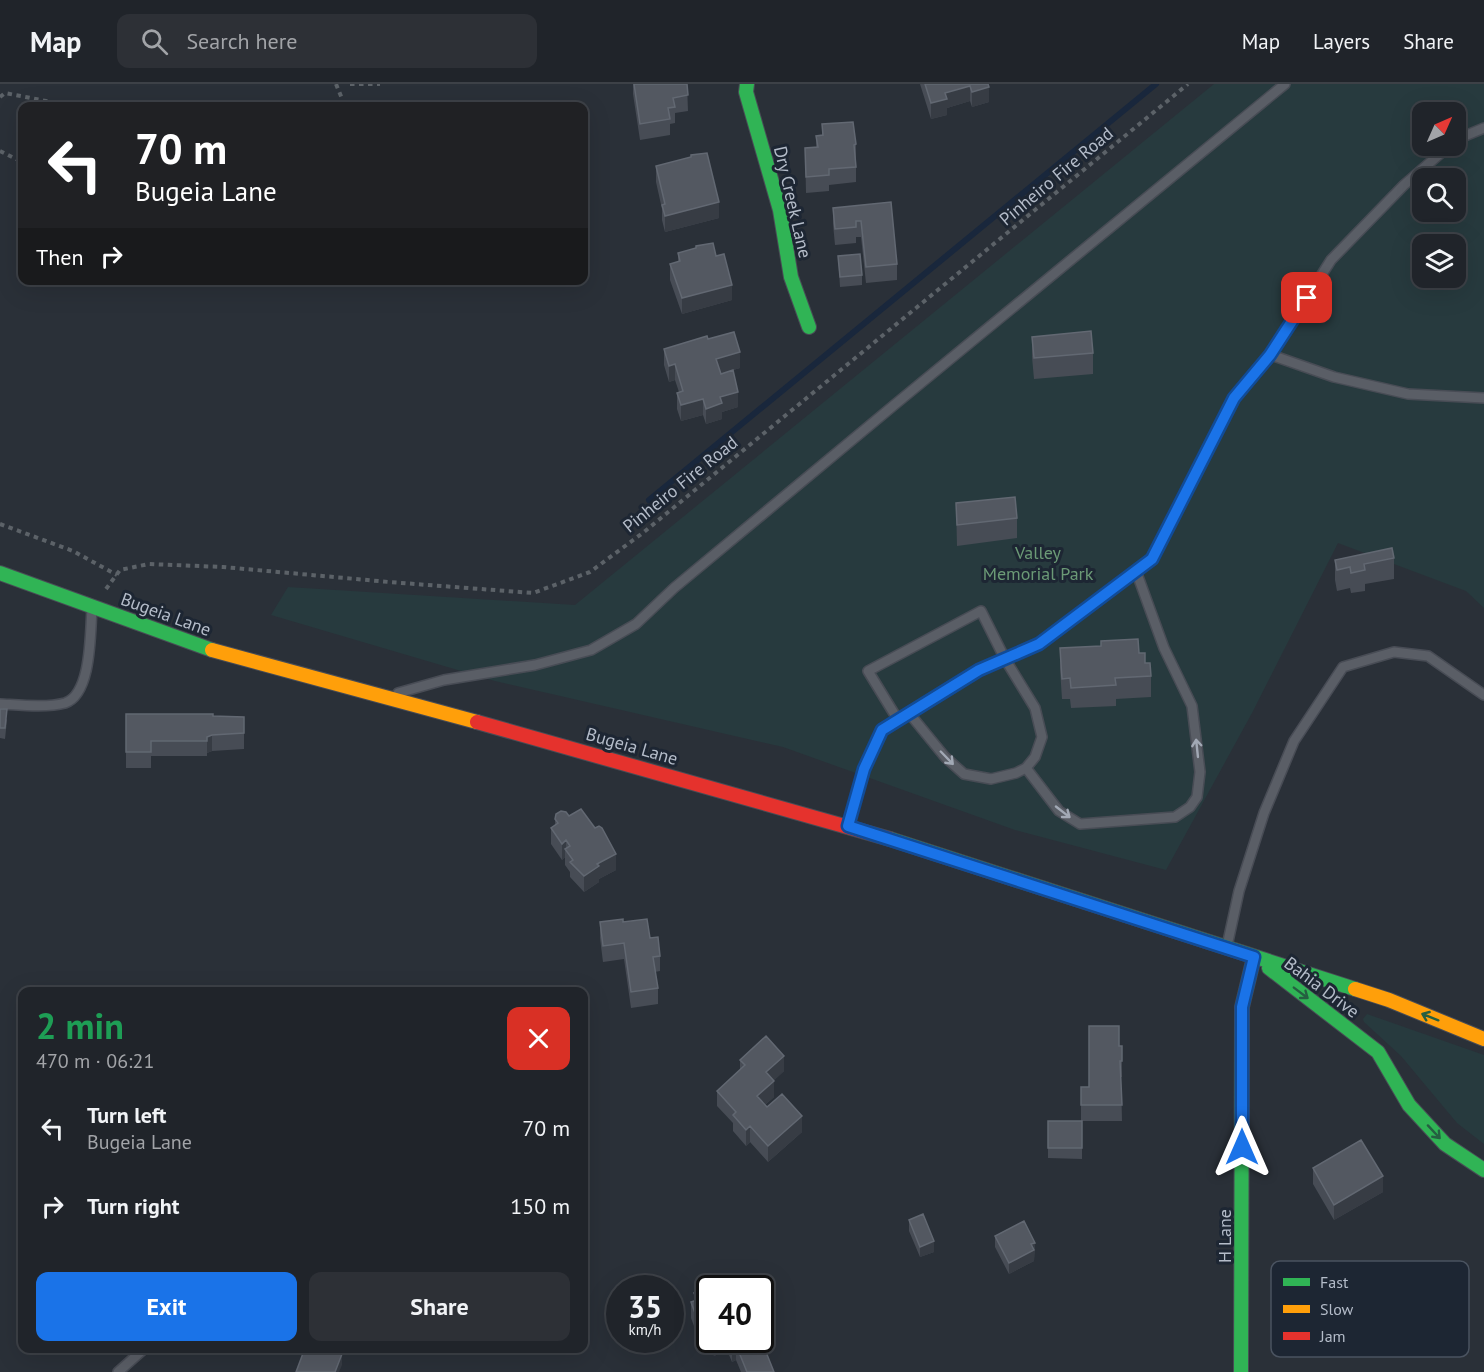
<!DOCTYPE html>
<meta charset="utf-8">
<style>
:root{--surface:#20242a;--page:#2d3036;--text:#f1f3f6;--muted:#a2a4a8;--line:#3d4147;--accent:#1a73e8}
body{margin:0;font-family:"PT Sans",sans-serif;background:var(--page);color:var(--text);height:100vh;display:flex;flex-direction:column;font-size:22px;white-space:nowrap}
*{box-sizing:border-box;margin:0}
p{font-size:20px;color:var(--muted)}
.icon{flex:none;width:33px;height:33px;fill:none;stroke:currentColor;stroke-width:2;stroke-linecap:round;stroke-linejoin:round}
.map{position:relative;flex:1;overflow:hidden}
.side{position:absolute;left:18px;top:903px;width:570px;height:366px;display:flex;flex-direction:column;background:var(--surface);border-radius:12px;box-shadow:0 6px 24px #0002,0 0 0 2px var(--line)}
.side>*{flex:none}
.hud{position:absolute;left:18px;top:18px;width:570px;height:183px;border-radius:12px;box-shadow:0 6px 24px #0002,0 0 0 2px var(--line);background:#202124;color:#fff;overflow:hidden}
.needle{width:39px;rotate:45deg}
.controls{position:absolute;left:1412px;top:18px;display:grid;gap:12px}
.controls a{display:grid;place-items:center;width:54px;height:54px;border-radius:12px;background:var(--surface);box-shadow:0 6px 24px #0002,0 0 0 2px var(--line);font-size:30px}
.speed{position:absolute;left:606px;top:1191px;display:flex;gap:12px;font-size:30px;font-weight:700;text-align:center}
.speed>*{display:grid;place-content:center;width:78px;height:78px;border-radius:50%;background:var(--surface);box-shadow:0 6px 24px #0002,0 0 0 2px var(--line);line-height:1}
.speed small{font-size:15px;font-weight:400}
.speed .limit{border:3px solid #111;border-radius:9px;background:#fff;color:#111}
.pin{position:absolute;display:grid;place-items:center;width:51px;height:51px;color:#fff;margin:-26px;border-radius:12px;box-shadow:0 3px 9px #0006}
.me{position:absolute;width:66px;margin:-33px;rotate:0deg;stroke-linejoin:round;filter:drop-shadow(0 0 4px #0008)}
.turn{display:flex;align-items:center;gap:21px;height:126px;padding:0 18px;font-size:27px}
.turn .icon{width:78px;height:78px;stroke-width:2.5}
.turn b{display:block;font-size:42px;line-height:51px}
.then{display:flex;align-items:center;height:57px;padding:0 18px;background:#0003;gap:12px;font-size:22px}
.round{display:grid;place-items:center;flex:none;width:63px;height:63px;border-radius:12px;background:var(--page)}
.summary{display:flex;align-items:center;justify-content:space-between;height:102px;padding:0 18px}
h1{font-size:36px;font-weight:600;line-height:45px;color:#1e9e55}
.cta{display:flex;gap:12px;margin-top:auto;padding:12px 18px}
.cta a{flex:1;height:69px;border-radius:12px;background:var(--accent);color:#fff;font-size:24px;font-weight:600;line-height:69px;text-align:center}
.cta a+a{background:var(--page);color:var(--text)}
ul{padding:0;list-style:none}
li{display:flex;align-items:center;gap:18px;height:78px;padding:0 18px}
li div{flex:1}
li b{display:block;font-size:22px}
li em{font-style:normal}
header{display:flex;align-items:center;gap:36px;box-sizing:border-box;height:84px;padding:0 30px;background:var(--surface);border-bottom:2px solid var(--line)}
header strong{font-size:28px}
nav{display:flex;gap:33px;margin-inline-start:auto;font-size:21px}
.search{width:420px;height:54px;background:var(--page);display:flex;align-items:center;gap:15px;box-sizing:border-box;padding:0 21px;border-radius:12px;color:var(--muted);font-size:22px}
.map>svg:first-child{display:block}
.green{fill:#273a3e;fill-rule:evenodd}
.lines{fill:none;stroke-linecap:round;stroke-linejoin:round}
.stream{stroke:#19273c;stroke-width:6}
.lane-casing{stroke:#484c55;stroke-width:12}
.fast-casing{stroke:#484c55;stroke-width:16}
.slow-casing{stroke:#484c55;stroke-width:16}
.jam-casing{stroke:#484c55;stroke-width:16}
.path{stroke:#5c6268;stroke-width:4;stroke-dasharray:4.5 4.5;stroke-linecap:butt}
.lane{stroke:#5a5e66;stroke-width:9}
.fast{stroke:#30b455;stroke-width:14}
.slow{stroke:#ff9f0a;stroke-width:14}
.jam{stroke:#e5322d;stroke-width:14}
.wall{fill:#474c55}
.shaded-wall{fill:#373c44}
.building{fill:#535861;stroke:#626872;stroke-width:1.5}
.oneway{stroke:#a2a9b5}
.oneway2{stroke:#255f41}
.route-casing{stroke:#114b97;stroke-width:15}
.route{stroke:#1a73e8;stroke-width:10}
.labels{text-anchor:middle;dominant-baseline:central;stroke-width:6;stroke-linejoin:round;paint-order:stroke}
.street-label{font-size:18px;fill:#b4bcc9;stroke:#1d2633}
.park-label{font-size:18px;fill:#6b9a76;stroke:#1d2633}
.key{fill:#1d2633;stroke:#4a5360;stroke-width:1.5}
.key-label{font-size:16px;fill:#b4bcc9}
</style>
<header>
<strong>Map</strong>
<div class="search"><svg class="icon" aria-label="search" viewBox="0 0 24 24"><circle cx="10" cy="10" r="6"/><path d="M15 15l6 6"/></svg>Search here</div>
<nav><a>Map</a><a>Layers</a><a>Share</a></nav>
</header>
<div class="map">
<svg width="1484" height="1288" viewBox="0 0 1484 1288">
<rect width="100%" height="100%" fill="#2a3038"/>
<path class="green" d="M1214 0H1484V524L1466 507 1338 459 1252 629 1166 786 1015 746 783 663 495 597 271 531 288 503 575 521ZM1422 28H1455V62H1422ZM1422 94H1455V128H1422ZM1422 160H1455V194H1422Z
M1367 930 1484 971V1060L1457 1039 1401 972 1364 938 1363 935Z"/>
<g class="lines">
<path class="stream" d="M649 416 1156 0"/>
<defs>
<path id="lane" d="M1455 56 1484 44
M1271 271 1334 293 1408 310 1484 314
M398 609 444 596 535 581 591 566 636 540 674 504 893 322 1285 0
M0 620C19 621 47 624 65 619 92 610 90 548 92 525
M898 636 868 587 981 527 1005 575 1035 624 1042 653 1035 673 1026 684 1016 689 991 695 964 690 945 673 909 629
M1026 684 1059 727 1080 740 1175 733 1190 723 1197 713 1200 688 1192 622 1164 564 1136 487
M849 742 864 685 882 646 979 586 1039 560 1152 475 1234 314 1271 271 1331 176 1404 101 1449 62
M1227 862 1239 807 1264 729 1294 657 1343 583 1394 568 1428 572 1484 611
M118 1288 145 1264"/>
<path id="fast" d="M747 0 746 8 780 126 791 193 809 243
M0 489 212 566
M890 755 1355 905
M1269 884 1378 968 1409 1021 1445 1060 1484 1086
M1241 1288 1242 923 1254 873"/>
<path id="slow" d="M212 566 477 638
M1355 905 1389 916 1484 955"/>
<path id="jam" d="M477 638 890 755"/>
</defs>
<use href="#lane" class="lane-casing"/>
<use href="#fast" class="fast-casing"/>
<use href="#slow" class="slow-casing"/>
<use href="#jam" class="jam-casing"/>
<path class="path" d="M336 0 345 22
M350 0H380
M0 13 5 9 72 22
M0 67 22 78
M0 440 73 467 117 491
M106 505 120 486 149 480 223 483 389 498 533 509 590 488 644 448 1188 0"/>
<use href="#lane" class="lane"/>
<use href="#fast" class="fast"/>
<use href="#slow" class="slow"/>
<use href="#jam" class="jam"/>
</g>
<path class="wall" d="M633 0H687L688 27 675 29V39L670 40V51L640 56 633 10Z
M920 0H988L989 18 972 23 970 17 947 24V31L931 35Z
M822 40 856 60V98L829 101V107L806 109 805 64 816 63V52L822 51Z
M656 82 719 134 665 148 662 136V125L656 98Z
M891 118 897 180V196L866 199 861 153H856V159L835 161 833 140V124Z
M696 162 716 172 732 216 682 230 670 196V180L678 178V169L696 164Z
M838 172 862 191V201L840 203Z
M1032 253 1093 269V290L1034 295 1032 273Z
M664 265 740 284 733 286 738 323 722 328V335L706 340 703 331 681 337 677 325V309L679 308 675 296 669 298 664 281Z
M956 419 1017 434V454L957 462Z
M1394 474V495L1365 500V507L1351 509 1350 504 1337 507 1335 496V476Z
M1060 564 1139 569 1145 579 1151 592V613L1116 615V622L1071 624 1070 615H1062L1060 585Z
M0 625 7 636 5 655 0 654Z
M126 630 244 633V665L212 667 207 669V672H151V684H126Z
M569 732 616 786 599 795V798L584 808 570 793V788L565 781V773L562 776 551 760V744L555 741V735Z
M600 838H623L660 872V887L655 888 658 904V920L631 924 624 875 603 878 600 854Z
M1119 962H1122V993H1121L1122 1037H1081V1003H1089Z
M740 976 784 987 773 997 774 1013 765 1021 802 1048 768 1078 750 1058 746 1062 733 1047V1039L717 1022V1007L740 986Z
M1082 1037V1075L1048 1074V1064Z
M1313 1084 1383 1108 1334 1136 1313 1100Z
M909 1136 934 1168 920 1173 909 1147Z
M995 1152 1035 1159 1034 1177 1009 1190 995 1163Z
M1410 1186V1259L1399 1260V1261L1354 1259V1244L1371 1219 1375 1208Z
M710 1204V1256H760L774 1288H741L736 1276 732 1278 727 1266 714 1272 707 1256 700 1258 691 1234V1218L694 1217V1209Z"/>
<path class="shaded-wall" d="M970 2V17L947 24V31L931 35V19L945 9Z
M989 3V18L972 23V8Z
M719 118V134L665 148V132Z
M732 201V216L682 230V214Z
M740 268V284L716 291V275Z
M675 280V296L669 298V282Z
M738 308V323L722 328V335L706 340V325L720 313Z
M703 315V331L681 337V321Z
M212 651V667L207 669V653Z
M566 756V767L565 765V773L562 776V760Z
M616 770V786L599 795V798L584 808V792L597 780Z
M784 972V987L766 1004V988Z
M774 997V1013L757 1028V1012Z
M802 1032V1048L768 1078V1062Z
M750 1042V1058L746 1062V1046Z
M1383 1092V1108L1334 1136V1121Z
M934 1157V1168L920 1173V1163Z
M1035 1159 1034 1177 1009 1190V1179L1031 1160Z
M707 1240V1256L700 1258V1243Z
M714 1256H727V1266L714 1272Z
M736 1261V1276L732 1278V1262Z
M342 1270V1281L339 1288H335Z"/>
<path class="building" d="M634 0H687L688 11 673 14 675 23 668 24 670 35 640 40Z
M925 0H988L989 3 972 8 970 2 945 9 947 15 931 19Z
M853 38 856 60 854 61 856 83 829 85V91L806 93 805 64 818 63 816 52 823 51 822 40Z
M707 69 719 118 665 132 662 121 665 120 656 82 691 73V71Z
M891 118 897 180 866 183 861 137H856V143L835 145 833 124Z
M713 159 716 172 724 170 732 201 682 214 670 180 680 177 678 169 696 164V162Z
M860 170 862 191 840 193 838 172Z
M1091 247 1093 269 1034 274 1032 253Z
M734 248 740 268 716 275 721 290 733 286 738 308 720 313 722 319 706 325 703 315 681 321 677 309 683 307 675 280 669 282 664 265 707 252 708 255Z
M1015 413 1017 434 957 441 956 419Z
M1392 464 1394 474 1364 480 1365 486 1351 489 1350 483 1337 486 1335 476Z
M1138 555 1139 569H1145V579H1150L1151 592 1115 594 1116 601 1071 604 1070 594 1062 595 1060 564 1101 562V557Z
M0 625H7L5 644H0Z
M126 630H213V632L244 633V649L212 651 207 653V657H151V668H126Z
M581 725 595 744 599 742 602 744 616 770 597 780 599 782 584 792 570 778 573 776 565 765 570 762 566 756 562 760 551 744 558 739 555 735 556 730 561 727 566 728 569 732Z
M623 835V838L647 835 650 854 658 853 660 872 653 873 658 904 631 908 624 859 603 862 600 838Z
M1089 942H1119V962H1122V977H1120L1122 1021H1081V1003H1089Z
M766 952 784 972 766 988 774 997 757 1012 767 1023 782 1010 802 1032 768 1062 750 1042 746 1046 733 1031 736 1028 717 1007 745 981 740 976Z
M1048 1037H1082V1064H1048Z
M1361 1056 1383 1092 1334 1121 1313 1084Z
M923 1130 934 1157 920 1163 909 1136Z
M1024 1137 1035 1159 1031 1160 1034 1166 1009 1179 995 1152Z
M730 1195 734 1204H710V1246L707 1240 700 1243 691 1218 697 1216 694 1209Z
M760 1253 774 1288H747L736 1261 732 1262 729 1256H760Z
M305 1264H328L342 1270 335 1288H296Z"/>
<defs><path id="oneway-shaft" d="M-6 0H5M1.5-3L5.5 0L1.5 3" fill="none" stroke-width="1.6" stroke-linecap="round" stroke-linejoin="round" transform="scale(1.5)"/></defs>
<g class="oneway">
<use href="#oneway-shaft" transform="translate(1197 664) rotate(-96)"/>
<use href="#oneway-shaft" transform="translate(947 674) rotate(46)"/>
<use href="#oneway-shaft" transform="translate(1063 728) rotate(38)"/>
</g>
<g class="oneway2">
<use href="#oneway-shaft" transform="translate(1301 909) rotate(37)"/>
<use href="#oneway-shaft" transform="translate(1430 933) rotate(-158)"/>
<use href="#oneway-shaft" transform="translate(1434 1048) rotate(47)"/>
</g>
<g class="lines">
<defs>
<path id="route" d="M1242 1063V923L1254 873 848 742 864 685 882 646 979 586 1039 560 1152 475 1234 314 1270 271 1307 214"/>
</defs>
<use href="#route" class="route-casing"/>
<use href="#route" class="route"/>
</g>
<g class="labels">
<g class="street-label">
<text transform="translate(1056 92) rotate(-40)">Pinheiro Fire Road</text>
<text transform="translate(793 118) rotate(77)">Dry Creek Lane</text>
<text transform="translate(680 400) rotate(-39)">Pinheiro Fire Road</text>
<text transform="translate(166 530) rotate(20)">Bugeia Lane</text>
<text transform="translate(632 662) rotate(16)">Bugeia Lane</text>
<text transform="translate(1322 903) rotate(37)">Bahia Drive</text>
<text transform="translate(1224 1152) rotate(-90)">H Lane</text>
</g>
<g class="park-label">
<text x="1038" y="468">Valley<tspan x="1038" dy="21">Memorial Park</tspan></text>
</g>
</g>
<rect x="1271" y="1177" width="198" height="96" rx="9" class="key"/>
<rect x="1283" y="1194" width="27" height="8" fill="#30b455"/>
<rect x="1283" y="1221" width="27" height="8" fill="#ff9f0a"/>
<rect x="1283" y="1248" width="27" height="8" fill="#e5322d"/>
<g class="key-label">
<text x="1320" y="1204">Fast</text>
<text x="1320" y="1231">Slow</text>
<text x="1320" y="1258">Jam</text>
</g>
</svg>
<div class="controls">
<a><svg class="needle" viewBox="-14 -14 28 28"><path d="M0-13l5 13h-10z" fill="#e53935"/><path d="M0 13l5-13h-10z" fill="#a2a4a8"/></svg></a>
<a><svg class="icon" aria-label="search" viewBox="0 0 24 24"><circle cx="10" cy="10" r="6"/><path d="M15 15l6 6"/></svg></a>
<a><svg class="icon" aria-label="layers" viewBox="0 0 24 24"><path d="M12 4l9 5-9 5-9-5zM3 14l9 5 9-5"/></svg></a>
</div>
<div class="speed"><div>35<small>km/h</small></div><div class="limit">40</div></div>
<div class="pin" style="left:1307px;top:214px;background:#d93025"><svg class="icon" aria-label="arrive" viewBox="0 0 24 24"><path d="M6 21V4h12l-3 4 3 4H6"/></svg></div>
<svg class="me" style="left:1242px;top:1063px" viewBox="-20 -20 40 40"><path d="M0-17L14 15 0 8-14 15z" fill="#1a73e8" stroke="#fff" stroke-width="4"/></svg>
<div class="hud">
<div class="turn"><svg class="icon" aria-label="left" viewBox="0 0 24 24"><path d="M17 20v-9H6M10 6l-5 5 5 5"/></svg><div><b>70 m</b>Bugeia Lane</div></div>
<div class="then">Then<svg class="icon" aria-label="right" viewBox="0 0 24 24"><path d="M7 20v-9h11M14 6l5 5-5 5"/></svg></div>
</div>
<section class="side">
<div class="summary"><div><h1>2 min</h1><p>470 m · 06:21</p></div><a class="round" style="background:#d93025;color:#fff"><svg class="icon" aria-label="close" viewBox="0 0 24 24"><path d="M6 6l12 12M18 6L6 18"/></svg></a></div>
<ul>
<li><svg class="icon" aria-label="left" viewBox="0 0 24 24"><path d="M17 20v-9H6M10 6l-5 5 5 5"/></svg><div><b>Turn left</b><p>Bugeia Lane</p></div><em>70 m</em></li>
<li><svg class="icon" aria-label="right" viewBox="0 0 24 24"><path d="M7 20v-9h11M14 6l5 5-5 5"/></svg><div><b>Turn right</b></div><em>150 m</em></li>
</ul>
<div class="cta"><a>Exit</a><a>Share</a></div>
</section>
</div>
